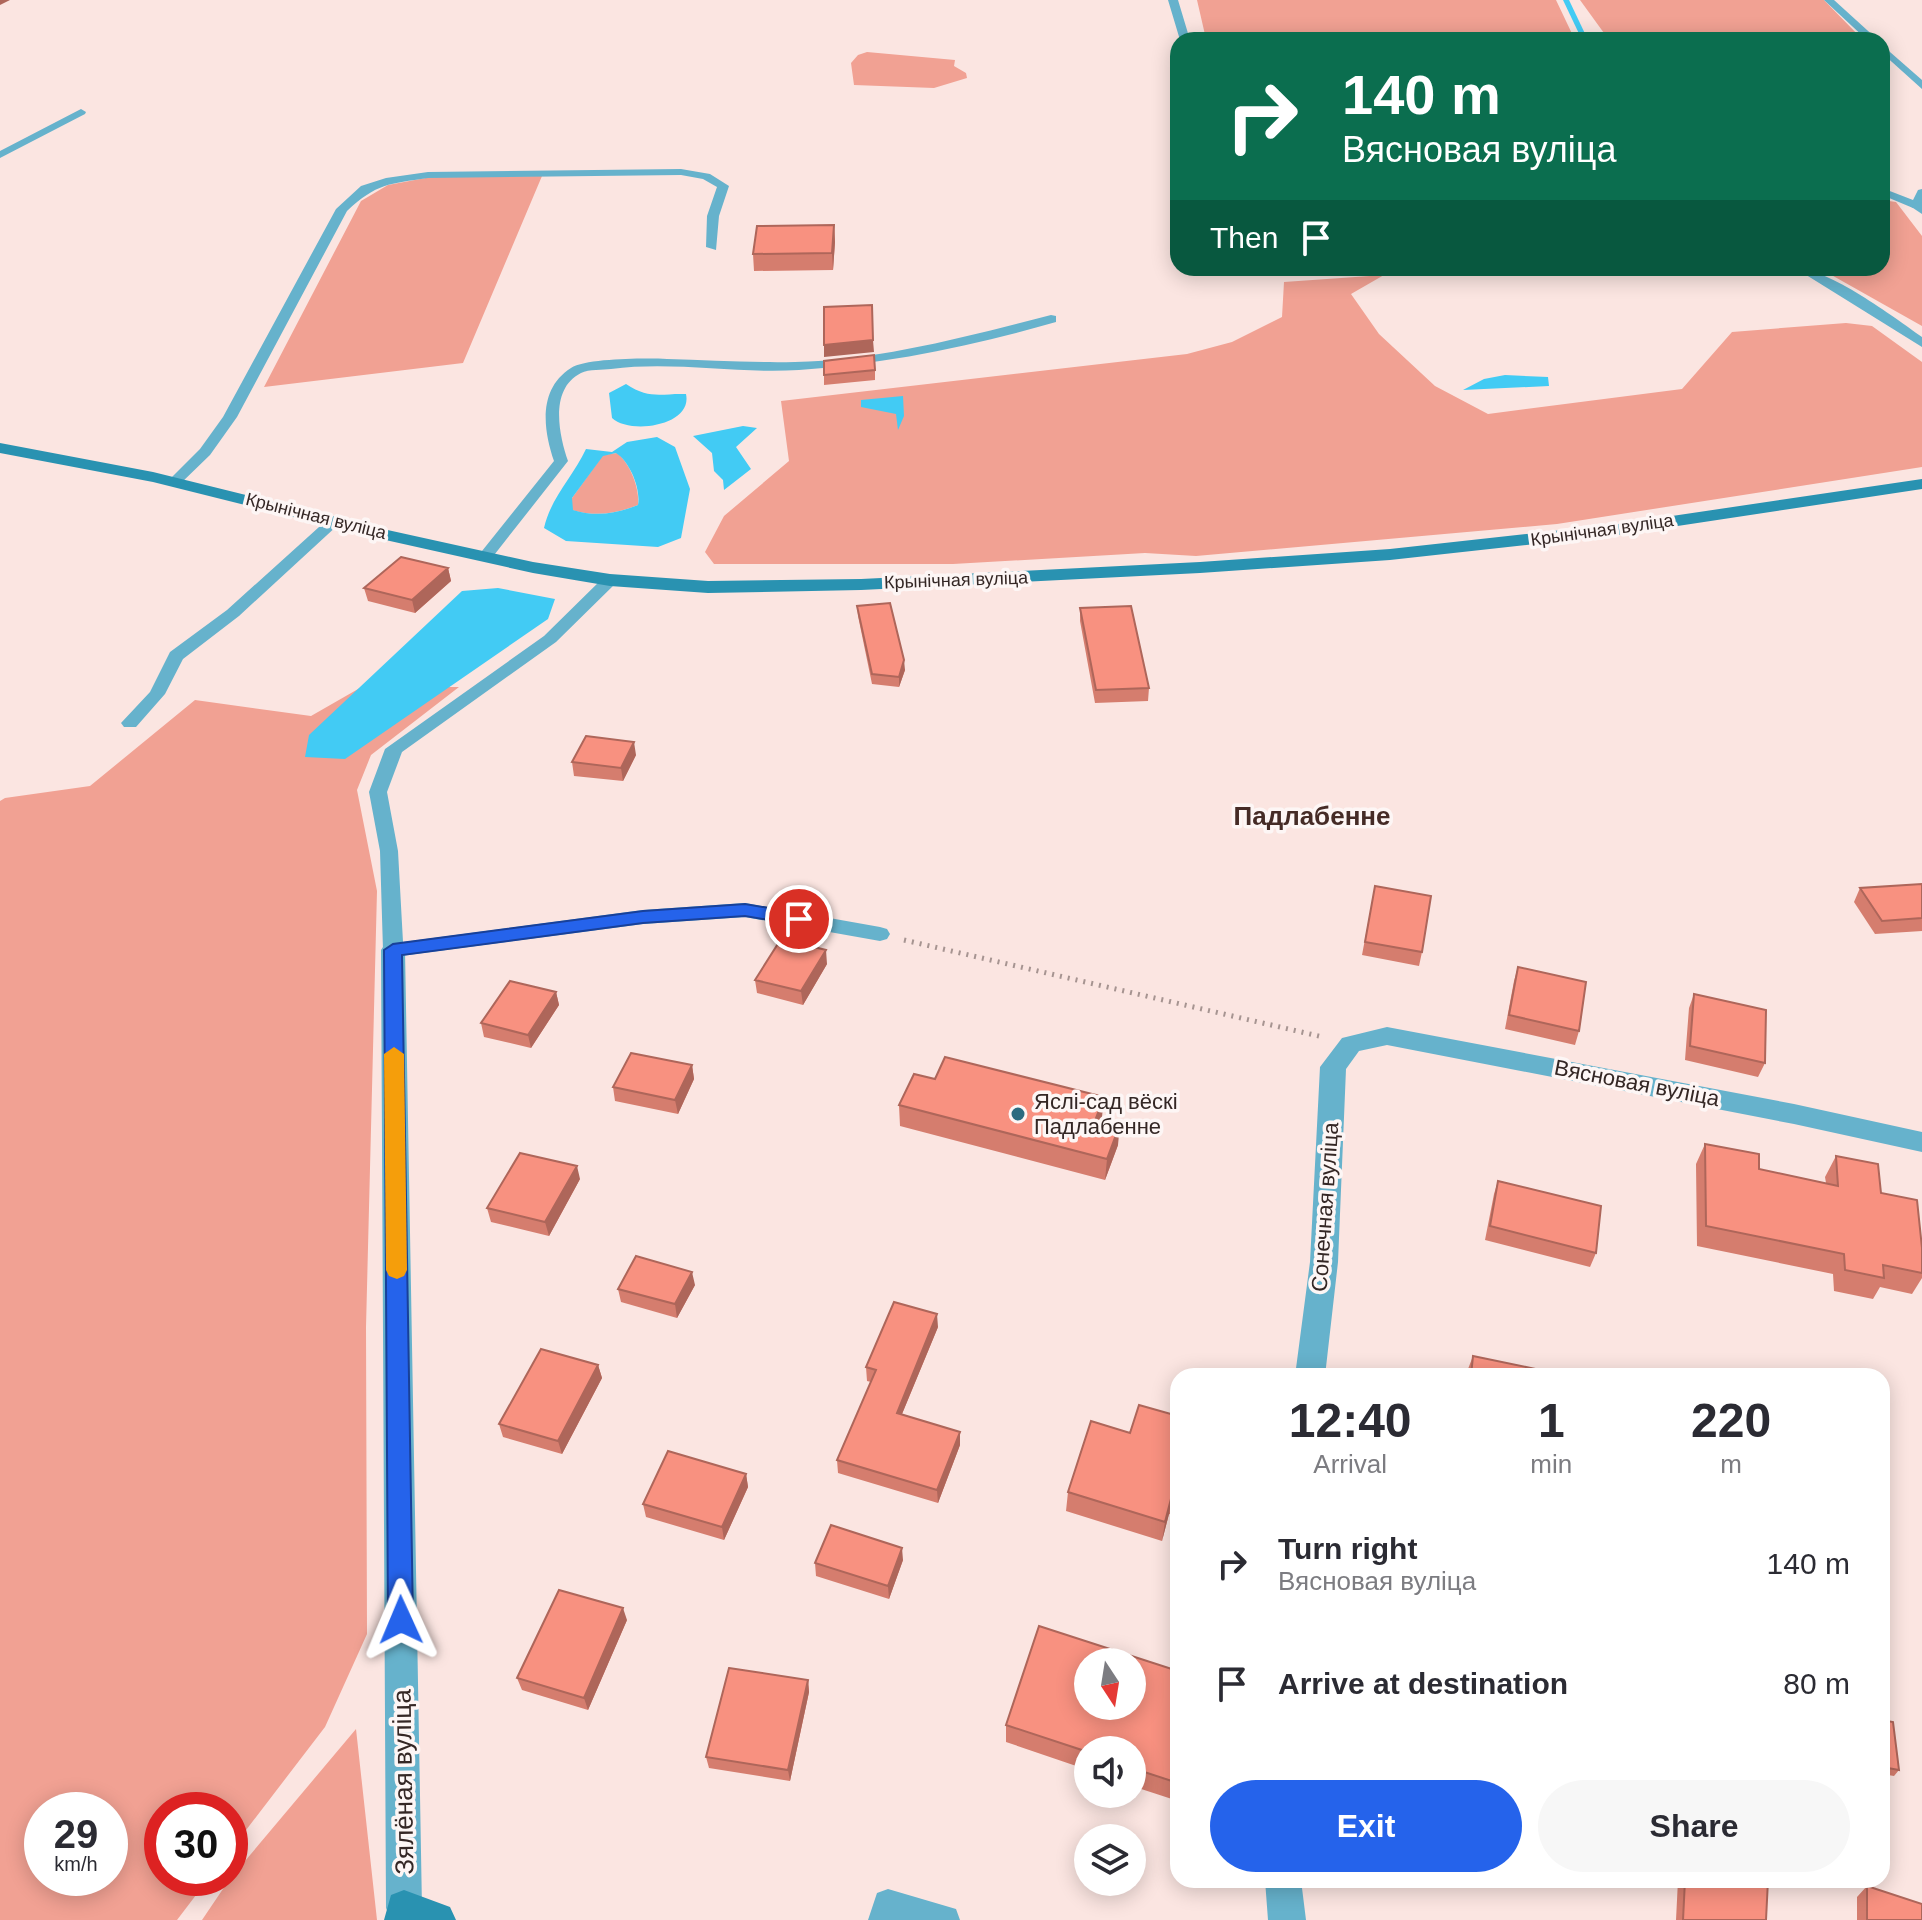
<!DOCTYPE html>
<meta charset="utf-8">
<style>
:root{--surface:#fff;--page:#f7f7f7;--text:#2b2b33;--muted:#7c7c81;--accent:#2563eb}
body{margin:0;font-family:Arial,sans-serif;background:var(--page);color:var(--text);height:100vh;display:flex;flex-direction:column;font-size:30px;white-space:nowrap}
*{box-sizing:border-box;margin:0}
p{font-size:26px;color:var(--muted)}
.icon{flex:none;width:44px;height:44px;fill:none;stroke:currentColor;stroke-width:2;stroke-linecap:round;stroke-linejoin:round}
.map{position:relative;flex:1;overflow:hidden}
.sheet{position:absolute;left:1170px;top:1368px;width:720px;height:520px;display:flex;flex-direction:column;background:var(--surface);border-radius:24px;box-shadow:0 4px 20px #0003}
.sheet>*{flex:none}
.hud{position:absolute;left:1170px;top:32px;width:720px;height:244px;border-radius:24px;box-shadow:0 4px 20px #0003;background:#0b6e4f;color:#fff;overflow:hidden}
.needle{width:52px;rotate:168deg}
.tools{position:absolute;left:1074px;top:1648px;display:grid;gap:16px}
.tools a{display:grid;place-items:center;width:72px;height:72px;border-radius:50%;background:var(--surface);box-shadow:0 4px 20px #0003;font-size:40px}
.speed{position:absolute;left:24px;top:1792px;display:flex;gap:16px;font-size:40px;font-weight:700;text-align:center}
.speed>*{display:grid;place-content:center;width:104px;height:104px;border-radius:50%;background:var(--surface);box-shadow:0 4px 20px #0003;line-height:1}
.speed small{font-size:20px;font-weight:400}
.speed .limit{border:12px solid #d22;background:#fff;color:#111}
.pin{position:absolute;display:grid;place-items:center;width:68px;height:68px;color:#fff;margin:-34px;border:4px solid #fff;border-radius:50%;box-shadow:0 2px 8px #0007}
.me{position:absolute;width:88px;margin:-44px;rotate:359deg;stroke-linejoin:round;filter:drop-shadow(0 0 6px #0008)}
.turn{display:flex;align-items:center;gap:28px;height:168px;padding:0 40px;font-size:36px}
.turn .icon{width:104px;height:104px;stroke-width:2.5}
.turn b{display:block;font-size:56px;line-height:68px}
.then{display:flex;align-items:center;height:76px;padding:0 40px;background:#0003;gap:16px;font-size:30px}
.eta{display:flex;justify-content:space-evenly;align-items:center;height:136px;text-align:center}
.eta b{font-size:48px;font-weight:700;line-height:56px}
.primary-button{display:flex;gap:16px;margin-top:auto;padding:16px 40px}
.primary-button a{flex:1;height:92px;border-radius:48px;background:var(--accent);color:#fff;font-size:32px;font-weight:700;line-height:92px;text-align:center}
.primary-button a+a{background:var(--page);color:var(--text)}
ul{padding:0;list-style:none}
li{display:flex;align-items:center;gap:24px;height:120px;padding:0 40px}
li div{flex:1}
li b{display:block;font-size:30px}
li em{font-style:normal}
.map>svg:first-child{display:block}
.green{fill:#f1a193;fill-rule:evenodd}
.water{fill:#42cbf4;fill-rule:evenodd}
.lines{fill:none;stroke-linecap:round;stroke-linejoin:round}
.stream{fill:#42cbf4;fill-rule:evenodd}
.path{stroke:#a69491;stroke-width:5;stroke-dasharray:2 6;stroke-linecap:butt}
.lane{fill:#66b2cc;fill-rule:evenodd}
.street{fill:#66b2cc;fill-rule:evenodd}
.secondary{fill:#2992b1;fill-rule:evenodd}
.wall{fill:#d57d6e}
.shaded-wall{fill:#ae665a}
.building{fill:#f89180;stroke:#ae665a;stroke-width:2;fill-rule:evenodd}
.route{fill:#2563eb;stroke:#184099;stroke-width:2}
.slow{fill:#f59e0b}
.poi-dot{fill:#2b6b80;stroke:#fdf6f5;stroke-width:3}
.labels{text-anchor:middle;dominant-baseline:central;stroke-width:7;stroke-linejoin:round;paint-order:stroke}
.far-street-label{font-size:18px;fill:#342725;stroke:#fdf6f5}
.street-label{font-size:22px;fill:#342725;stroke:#fdf6f5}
.poi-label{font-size:22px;fill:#342725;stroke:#fdf6f5;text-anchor:start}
.quarter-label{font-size:26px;font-weight:bold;fill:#452b26;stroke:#fdf6f5}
.near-street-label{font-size:26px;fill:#342725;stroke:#fdf6f5}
</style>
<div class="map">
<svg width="1922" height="1920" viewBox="0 0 1922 1920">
<rect width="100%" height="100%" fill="#fbe5e1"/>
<path class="green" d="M1197 0H1556L1575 40 1206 39Z
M1580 0H1824L1863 40H1609Z
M867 52 955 60 954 66 966 73 967 78 934 88 854 85 851 63 858 55Z
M542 176 463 363 264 387 361 201 388 185 431 177Z
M1882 200 1896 202 1922 236V326L1819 268H1882Z
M1384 275 1351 294 1379 334 1435 386 1488 414 1682 389 1732 332 1846 323 1872 326 1922 362V467L1557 524 1196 556 1145 553 953 564H714L705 552 724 516 789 461 781 401 1187 354 1232 342 1282 317 1284 282Z
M617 453C630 463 640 489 638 505 615 514 596 517 572 510V498L603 455Z
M386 673 432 687H459L371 755 357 790 377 891 366 1327 367 1634 325 1727 230 1851V1810H162V1878H209L177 1920H0V801L5 798 90 786 195 700 311 716ZM42 1810H110V1878H42Z
M356 1729 377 1920H202L229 1880Z"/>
<path class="water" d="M1505 375 1548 377 1549 386 1463 390 1484 379Z
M626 384C650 400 662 393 686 394 693 426 630 435 612 418L609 393Z
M903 396 904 416 898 430 896 414 861 407V400Z
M743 426 757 428 736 447 751 469 724 490 723 480 714 471 712 453 693 436Z
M657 437 675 447 690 489 681 538 658 547 566 541 544 528C551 497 573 477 586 449L612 452 627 442ZM616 453C630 462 641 489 638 505 615 514 596 517 573 510L572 498 603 456Z
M498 588 555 599 548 619 345 759 305 757 309 735 462 591Z"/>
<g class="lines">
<path class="stream" d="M1563 0H1569L1588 40H1582Z"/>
<path class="path" d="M904 940 1323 1037"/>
<path class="lane" d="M1168 0H1178L1190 40H1180Z
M1824 0H1834L1878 40H1867Z
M1882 45 1922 80V89L1882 53Z
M81 109 86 112 85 114 0 158V151Z
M681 169 710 174 729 186 719 216 716 250 706 247 707 216 717 187 703 179 681 175 428 178C389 184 377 183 347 211L237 417 210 455 179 485H169L167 482 200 449 223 417 336 209 361 186 386 178 428 172Z
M1882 188 1913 200 1918 190 1922 189V207L1913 208 1882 195Z
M1217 268H1229L1230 273 1220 276Z
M1795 268C1828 268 1894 317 1922 337V347Z
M1051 315 1056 316V322C973 346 885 364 799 370 737 374 674 361 611 369 603 370 589 369 581 373 549 389 559 435 568 461L491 559 486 561 478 556 554 461C543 429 538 389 571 368 587 358 647 358 667 359 710 360 752 363 795 362 881 360 968 336 1051 315Z
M334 516 342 521 339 524 239 616 183 659 165 694 136 727H124L121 723 150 692 170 652 227 610 329 518Z
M610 575 616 577V583L556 642 402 752 387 792 398 851 403 942 643 910 745 903 880 927 887 929 890 934 887 939 880 941 745 917 643 924 393 957 386 955 383 950 380 851 369 792 385 749 544 636 604 577Z
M888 1889 956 1909 960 1920H868L877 1893Z"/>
<path class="street" d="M1917 202 1922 203V214L1910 206Z
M393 942 401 944 405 950 422 1908 417 1920H391L386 1908 381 950 385 944Z
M1387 1027 1794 1104 1922 1132V1152L1794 1124 1387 1045 1359 1051 1346 1069 1338 1262 1325 1376H1295L1310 1262 1320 1067 1342 1038Z
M1265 1880H1301L1306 1920H1268Z"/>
<path class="secondary" d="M0 443 153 472 383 529 533 562 610 574 708 581 861 579 1200 562 1390 549 1618 524 1922 479V489L1618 535 1390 560 1200 573 861 590 708 593 610 586 533 573 381 539 153 482 0 453Z
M404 1890 450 1907 456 1920H384L391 1895Z"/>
</g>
<path class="wall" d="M834 225 835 242 833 270 754 271 753 254Z
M875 370V380L824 385V375Z
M448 568 451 581 415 613 368 601 364 588Z
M857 606 905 670 899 687 872 684 858 616Z
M1080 608 1149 688 1148 701 1095 703 1080 621Z
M636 755 623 781 574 776 572 762Z
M1922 884V931L1875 934 1854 902 1860 888Z
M1375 886 1422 952 1419 966 1362 955Z
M827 964 803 1005 757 993 755 980Z
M1518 967 1579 1031 1575 1045 1505 1029 1514 981Z
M556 992 559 1005 531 1048 484 1037 481 1023Z
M1694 994 1765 1063 1758 1077 1685 1060 1689 1008Z
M692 1065 694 1079 678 1114 615 1101 613 1087Z
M935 1079 1102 1117 1101 1120 1118 1145 1105 1180 900 1126 899 1105Z
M1705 1144 1759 1169 1826 1183 1825 1177 1836 1156 1881 1193 1922 1248V1278L1912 1294 1880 1287 1873 1299 1834 1291 1833 1274 1697 1246 1696 1164Z
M580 1179 549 1236 491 1222 487 1208Z
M1498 1181 1596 1253 1590 1267 1485 1240 1494 1194Z
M695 1285 677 1318 621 1302 618 1289Z
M938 1327 902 1414 960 1445 938 1503 838 1473 837 1460 871 1382 867 1381 866 1367Z
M1473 1356 1544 1376H1468V1369Z
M598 1365 602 1378 562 1454 503 1437 499 1424Z
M1178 1416V1517L1169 1514 1162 1541 1066 1511 1068 1492 1130 1433Z
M746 1474 748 1487 724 1540 646 1517 643 1504Z
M903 1560 889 1599 816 1576 815 1563Z
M627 1620 588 1710 522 1690 517 1678Z
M1178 1671V1801L1132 1786V1750H1088V1770L1006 1742V1725Z
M808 1680 809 1692 790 1781 709 1768 706 1757Z
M1882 1720 1899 1770 1894 1776 1882 1774Z
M1678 1880H1768L1766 1920H1676Z
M1867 1886 1922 1920H1857V1897Z"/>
<path class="shaded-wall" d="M0 0H10L0 5Z
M834 225 835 242 833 270 832 253Z
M873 340 874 352 824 357V345Z
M448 568 451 581 415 613 412 600Z
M904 660 905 670 899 687V677Z
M634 742 636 755 623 781 621 768Z
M826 950 827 964 803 1005 801 991Z
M556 992 559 1005 531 1048 528 1035Z
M692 1065 694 1079 678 1114 675 1100Z
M1104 1097 1102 1117 1094 1139 1096 1118Z
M1120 1124 1118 1145 1105 1180 1107 1159Z
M577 1166 580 1179 549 1236 545 1222Z
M692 1272 695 1285 677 1318 675 1304Z
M937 1314 938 1327 897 1426V1413Z
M598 1365 602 1378 562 1454 558 1441Z
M960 1432V1445L938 1503 937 1490Z
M746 1474 748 1487 724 1540 722 1527Z
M1172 1495 1169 1514 1162 1541 1165 1522Z
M902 1548 903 1560 889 1599 888 1586Z
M623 1608 627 1620 588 1710 584 1698Z
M808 1680 809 1692 790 1781 788 1770Z"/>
<path class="building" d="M834 225 832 253 753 254 757 226Z
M872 305 873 340 824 345V307Z
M874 355 875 370 824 375V361Z
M401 557 448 568 412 600 364 588Z
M890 603 904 660 899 677 872 674 857 606Z
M1131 606 1149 688 1096 690 1080 608Z
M586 736 634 742 621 768 572 762Z
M1922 884V918L1882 921 1860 888Z
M1375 886 1431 896 1422 952 1365 942Z
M781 939 826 950 801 991 755 980Z
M1518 967 1586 982 1579 1031 1509 1015Z
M510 981 556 992 528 1035 481 1023Z
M1694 994 1766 1010 1765 1063 1690 1046Z
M631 1053 692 1065 675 1100 613 1087Z
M945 1057 1104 1097 1096 1118 1120 1124 1107 1159 899 1105 914 1074 935 1079Z
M1705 1144 1759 1154V1169L1838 1186 1836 1156 1878 1164 1881 1193 1917 1200 1922 1248V1273L1883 1265 1884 1278 1845 1270 1844 1254 1706 1226Z
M520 1153 577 1166 545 1222 487 1208Z
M1498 1181 1601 1206 1596 1253 1490 1226Z
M636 1256 692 1272 675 1304 618 1289Z
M894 1302 937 1314 897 1413 960 1432 937 1490 837 1460 876 1370 866 1367Z
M541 1349 598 1365 558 1441 499 1424Z
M1473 1356 1545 1371 1544 1376H1471Z
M1139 1405 1178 1416V1496L1172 1495 1165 1522 1068 1492 1091 1421 1130 1433Z
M668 1451 746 1474 722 1527 643 1504Z
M831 1525 902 1548 888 1586 815 1563Z
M559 1590 623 1608 584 1698 517 1678Z
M1039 1626 1178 1671V1783L1132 1768V1750H1088V1752L1006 1725ZM1088 1662H1132V1706H1088Z
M729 1668 808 1680 788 1770 706 1757Z
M1882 1720 1893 1722 1899 1770 1882 1767Z
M1685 1880H1768L1766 1920H1683Z
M1867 1886 1922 1904V1920H1867Z"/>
<path class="route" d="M745 904 799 913 808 919 799 925 745 916 643 923 402 955 413 1620 410 1629 401 1632 392 1629 388 1620 384 950 393 944 643 911Z"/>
<path class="slow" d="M394 1047 404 1054 407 1270 404 1276 397 1279 389 1276 386 1270 384 1054Z"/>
<circle class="poi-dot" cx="1018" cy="1114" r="8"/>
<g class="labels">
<g class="far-street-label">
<text transform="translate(316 516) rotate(14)">Крынічная вуліца</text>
<text transform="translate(1602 530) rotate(-8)">Крынічная вуліца</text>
<text transform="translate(956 580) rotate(-2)">Крынічная вуліца</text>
</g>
<g class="street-label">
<text transform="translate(1637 1083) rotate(11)">Вясновая вуліца</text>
<text transform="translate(1325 1207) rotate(-86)">Сонечная вуліца</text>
</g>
<g class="poi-label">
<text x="1034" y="1101">Яслі-сад вёскі<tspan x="1034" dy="25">Падлабенне</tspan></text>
</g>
<g class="quarter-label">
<text x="1312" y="816">Падлабенне</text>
</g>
<g class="near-street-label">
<text transform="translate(403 1782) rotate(-91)">Зялёная вуліца</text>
</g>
</g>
</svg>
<div class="tools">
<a><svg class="needle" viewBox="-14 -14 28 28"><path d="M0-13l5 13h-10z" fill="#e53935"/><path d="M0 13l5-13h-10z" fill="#7c7c81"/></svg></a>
<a><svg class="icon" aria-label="sound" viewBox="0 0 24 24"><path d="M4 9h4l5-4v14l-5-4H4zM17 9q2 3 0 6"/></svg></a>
<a><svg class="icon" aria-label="layers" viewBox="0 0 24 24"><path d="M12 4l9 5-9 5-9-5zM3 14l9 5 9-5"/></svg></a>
</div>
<div class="speed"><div>29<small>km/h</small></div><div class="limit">30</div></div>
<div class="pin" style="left:799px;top:919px;background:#d93025"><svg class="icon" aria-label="arrive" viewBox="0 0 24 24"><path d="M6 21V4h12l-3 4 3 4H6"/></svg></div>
<svg class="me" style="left:401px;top:1620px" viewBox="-20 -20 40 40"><path d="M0-17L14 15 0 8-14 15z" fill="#2563eb" stroke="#fff" stroke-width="4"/></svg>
<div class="hud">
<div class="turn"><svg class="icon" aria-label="right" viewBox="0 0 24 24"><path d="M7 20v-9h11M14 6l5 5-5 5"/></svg><div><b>140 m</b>Вясновая вуліца</div></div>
<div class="then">Then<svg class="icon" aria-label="arrive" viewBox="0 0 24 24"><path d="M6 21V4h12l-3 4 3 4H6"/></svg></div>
</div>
<section class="sheet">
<div class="eta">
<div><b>12:40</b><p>Arrival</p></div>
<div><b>1</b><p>min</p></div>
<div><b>220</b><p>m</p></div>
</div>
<ul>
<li><svg class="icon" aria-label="right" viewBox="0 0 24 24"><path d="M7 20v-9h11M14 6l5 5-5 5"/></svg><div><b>Turn right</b><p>Вясновая вуліца</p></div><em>140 m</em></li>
<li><svg class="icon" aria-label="arrive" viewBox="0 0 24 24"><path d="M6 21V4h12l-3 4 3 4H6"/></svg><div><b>Arrive at destination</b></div><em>80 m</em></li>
</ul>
<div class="primary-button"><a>Exit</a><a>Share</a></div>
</section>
</div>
